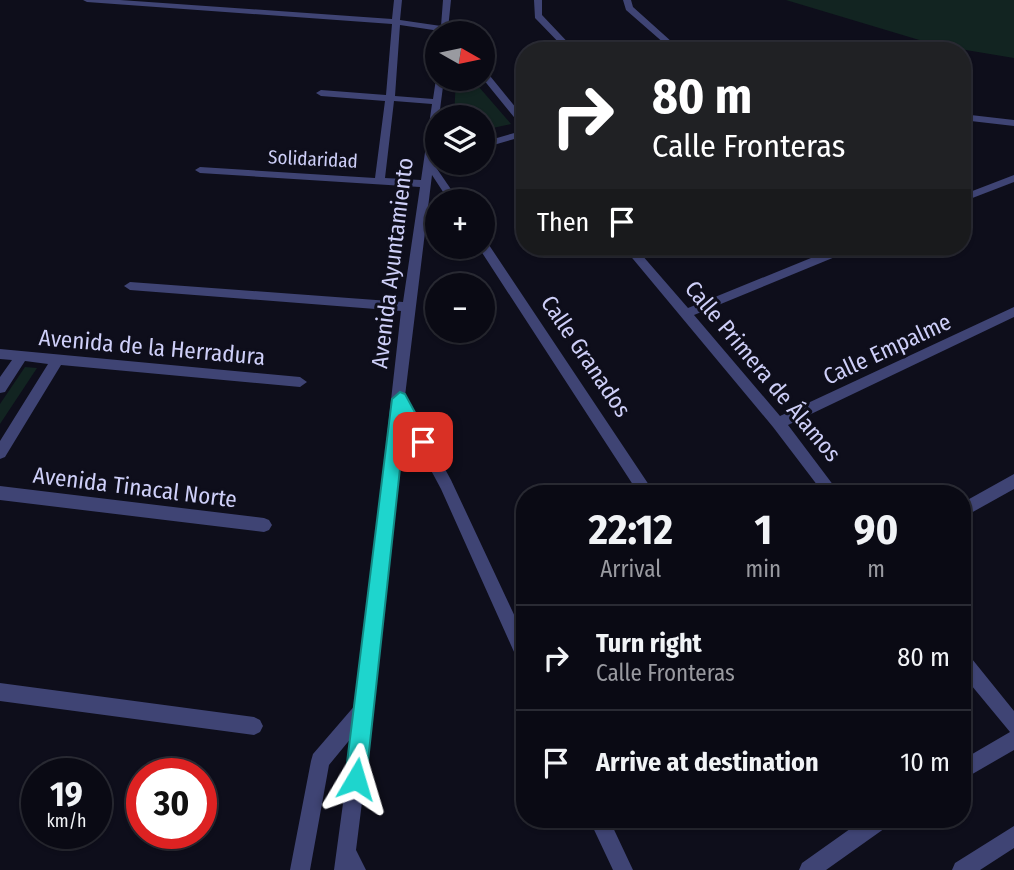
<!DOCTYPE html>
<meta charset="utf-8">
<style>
:root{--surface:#0a0a14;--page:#13131d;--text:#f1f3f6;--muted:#999aa0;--line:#2a2b34}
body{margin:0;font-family:"Fira Sans Condensed",sans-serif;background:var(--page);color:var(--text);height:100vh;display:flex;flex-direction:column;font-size:26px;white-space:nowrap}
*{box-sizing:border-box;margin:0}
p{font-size:23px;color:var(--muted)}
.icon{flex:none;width:38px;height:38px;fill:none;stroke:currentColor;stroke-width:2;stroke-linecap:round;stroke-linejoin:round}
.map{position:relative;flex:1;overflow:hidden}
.sheet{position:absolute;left:516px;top:485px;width:455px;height:343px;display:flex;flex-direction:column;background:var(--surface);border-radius:28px;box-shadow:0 2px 5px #0004,0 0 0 2px var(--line)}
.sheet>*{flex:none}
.top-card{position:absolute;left:516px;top:42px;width:455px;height:214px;border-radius:28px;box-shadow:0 2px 5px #0004,0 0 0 2px var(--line);background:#202124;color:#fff;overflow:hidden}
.needle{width:46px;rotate:99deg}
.buttons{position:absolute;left:425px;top:21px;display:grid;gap:14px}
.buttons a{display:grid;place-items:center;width:70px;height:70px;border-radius:50%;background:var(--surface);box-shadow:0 2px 5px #0004,0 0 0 2px var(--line);font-size:35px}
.speed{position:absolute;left:21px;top:758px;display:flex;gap:14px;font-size:35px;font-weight:700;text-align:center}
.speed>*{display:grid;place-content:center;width:91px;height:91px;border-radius:50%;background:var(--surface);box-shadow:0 2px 5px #0004,0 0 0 2px var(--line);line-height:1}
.speed small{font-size:18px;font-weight:400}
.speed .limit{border:10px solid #d22;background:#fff;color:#111}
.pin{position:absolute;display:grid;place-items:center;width:60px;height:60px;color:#fff;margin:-30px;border-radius:14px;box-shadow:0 4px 10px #0006}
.me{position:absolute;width:77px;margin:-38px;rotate:7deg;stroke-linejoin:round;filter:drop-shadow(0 0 5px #0008)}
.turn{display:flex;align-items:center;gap:24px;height:147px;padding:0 21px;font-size:32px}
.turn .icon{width:91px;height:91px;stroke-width:2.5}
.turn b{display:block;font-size:49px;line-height:60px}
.then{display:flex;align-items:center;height:66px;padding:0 21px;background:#0003;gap:14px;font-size:26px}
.eta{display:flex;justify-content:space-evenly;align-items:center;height:119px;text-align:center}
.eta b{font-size:42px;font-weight:700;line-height:49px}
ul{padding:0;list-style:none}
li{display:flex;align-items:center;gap:21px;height:105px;padding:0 21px;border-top:2px solid var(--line)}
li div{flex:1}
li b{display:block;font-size:26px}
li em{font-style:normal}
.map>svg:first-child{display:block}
.green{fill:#122421}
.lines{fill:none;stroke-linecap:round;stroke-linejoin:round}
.street{fill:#3f4474;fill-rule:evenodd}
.route{fill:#1ed5cd;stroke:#148a85;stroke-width:2}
.labels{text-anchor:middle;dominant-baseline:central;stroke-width:6;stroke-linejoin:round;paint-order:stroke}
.far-street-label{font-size:19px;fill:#cecff8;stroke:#0e0e1b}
.street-label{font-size:23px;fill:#cecff8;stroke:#0e0e1b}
</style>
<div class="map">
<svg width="1014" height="870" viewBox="0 0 1014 870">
<rect width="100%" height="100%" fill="#0e0e1b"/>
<path class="green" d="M786 0H1014V58L936 45Z
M456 79H472L511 124 483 130V117H454Z
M25 367 37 368 0 424V404Z"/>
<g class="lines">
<path class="street" d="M83 0H120L392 19 394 0H402L400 20 441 26 443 0H451L448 29 452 33H440V31L400 25 395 96 433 99 436 79 438 77 444 79 439 117H438L433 163 459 201H449L432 175 405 396 451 480 525 638V666L519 663 441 489 403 418 374 707 356 850 366 870H334L352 737 329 765 310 870H290L311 761 313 754 357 703 401 311 130 290 124 286 130 282 403 302 420 187 200 173 195 170 200 167 375 178 385 101 321 96 316 93 321 90 386 95 392 24 87 2ZM394 101 432 104 421 180 385 178Z
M534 0H542V15L576 51H567L535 18Z
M623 0H631L633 7 682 51H673L626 10Z
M483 70 486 71 525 119V128L522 127 483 79Z
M962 114 1014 120V126L962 120Z
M525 130V136L483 148V142Z
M1014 175V182L962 202V195Z
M483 241 487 242 655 494H639L479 248 483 247Z
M623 247H635L688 308 838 247H854L852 250 694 315 780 416 1014 307V317L788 425 840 494H824L773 427Z
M0 349 300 377 307 382 300 387 61 365 5 457 0 459V441L48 364 25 361 5 392 0 393V377L12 360 0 359Z
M1014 474V489L962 518V503Z
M0 486 264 518 269 520 272 525 269 530 264 532 0 500Z
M962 652 968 654 1014 711V750L962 780V760L1010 732 962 674Z
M0 683 254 717 260 720 263 726 260 732 254 735 0 701Z
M589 819H609L633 870H613Z
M864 819H891L888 826 826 870H799L802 863Z
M1014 826V848L980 870H952L955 863Z"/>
</g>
<path class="route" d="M400 392 405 394 431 442 428 447H417L405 423 366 779 363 787 356 790 348 787 345 779 392 399Z"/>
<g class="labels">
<g class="far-street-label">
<text transform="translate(313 159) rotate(3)">Solidaridad</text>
</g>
<g class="street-label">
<text transform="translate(392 263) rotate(-83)">Avenida Ayuntamiento</text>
<text transform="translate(152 347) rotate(5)">Avenida de la Herradura</text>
<text transform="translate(887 349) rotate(-25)">Calle Empalme</text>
<text transform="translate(586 356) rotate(56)">Calle Granados</text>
<text transform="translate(763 371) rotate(50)">Calle Primera de Álamos</text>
<text transform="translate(135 487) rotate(7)">Avenida Tinacal Norte</text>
</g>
</g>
</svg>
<div class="buttons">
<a><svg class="needle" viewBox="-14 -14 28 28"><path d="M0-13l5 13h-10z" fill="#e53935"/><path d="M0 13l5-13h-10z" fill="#999aa0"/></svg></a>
<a><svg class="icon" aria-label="layers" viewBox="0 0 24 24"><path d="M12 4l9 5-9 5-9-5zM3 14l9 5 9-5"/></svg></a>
<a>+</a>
<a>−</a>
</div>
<div class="speed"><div>19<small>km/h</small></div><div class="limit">30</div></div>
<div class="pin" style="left:423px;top:442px;background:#d93025"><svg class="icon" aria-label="arrive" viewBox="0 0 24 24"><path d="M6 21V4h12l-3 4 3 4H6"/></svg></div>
<svg class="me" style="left:356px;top:779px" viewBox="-20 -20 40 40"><path d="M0-17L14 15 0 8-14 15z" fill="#1ed5cd" stroke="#fff" stroke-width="4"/></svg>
<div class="top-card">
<div class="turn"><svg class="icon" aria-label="right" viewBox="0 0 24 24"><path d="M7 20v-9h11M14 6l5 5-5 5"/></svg><div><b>80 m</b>Calle Fronteras</div></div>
<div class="then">Then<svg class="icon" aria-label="arrive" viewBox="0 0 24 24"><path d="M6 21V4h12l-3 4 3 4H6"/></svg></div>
</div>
<section class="sheet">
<div class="eta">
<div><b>22:12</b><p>Arrival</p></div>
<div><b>1</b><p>min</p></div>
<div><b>90</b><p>m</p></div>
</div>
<ul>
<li><svg class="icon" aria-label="right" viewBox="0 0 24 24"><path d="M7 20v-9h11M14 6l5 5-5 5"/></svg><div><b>Turn right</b><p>Calle Fronteras</p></div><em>80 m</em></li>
<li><svg class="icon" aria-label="arrive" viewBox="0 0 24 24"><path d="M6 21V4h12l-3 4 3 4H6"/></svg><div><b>Arrive at destination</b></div><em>10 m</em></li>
</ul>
</section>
</div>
